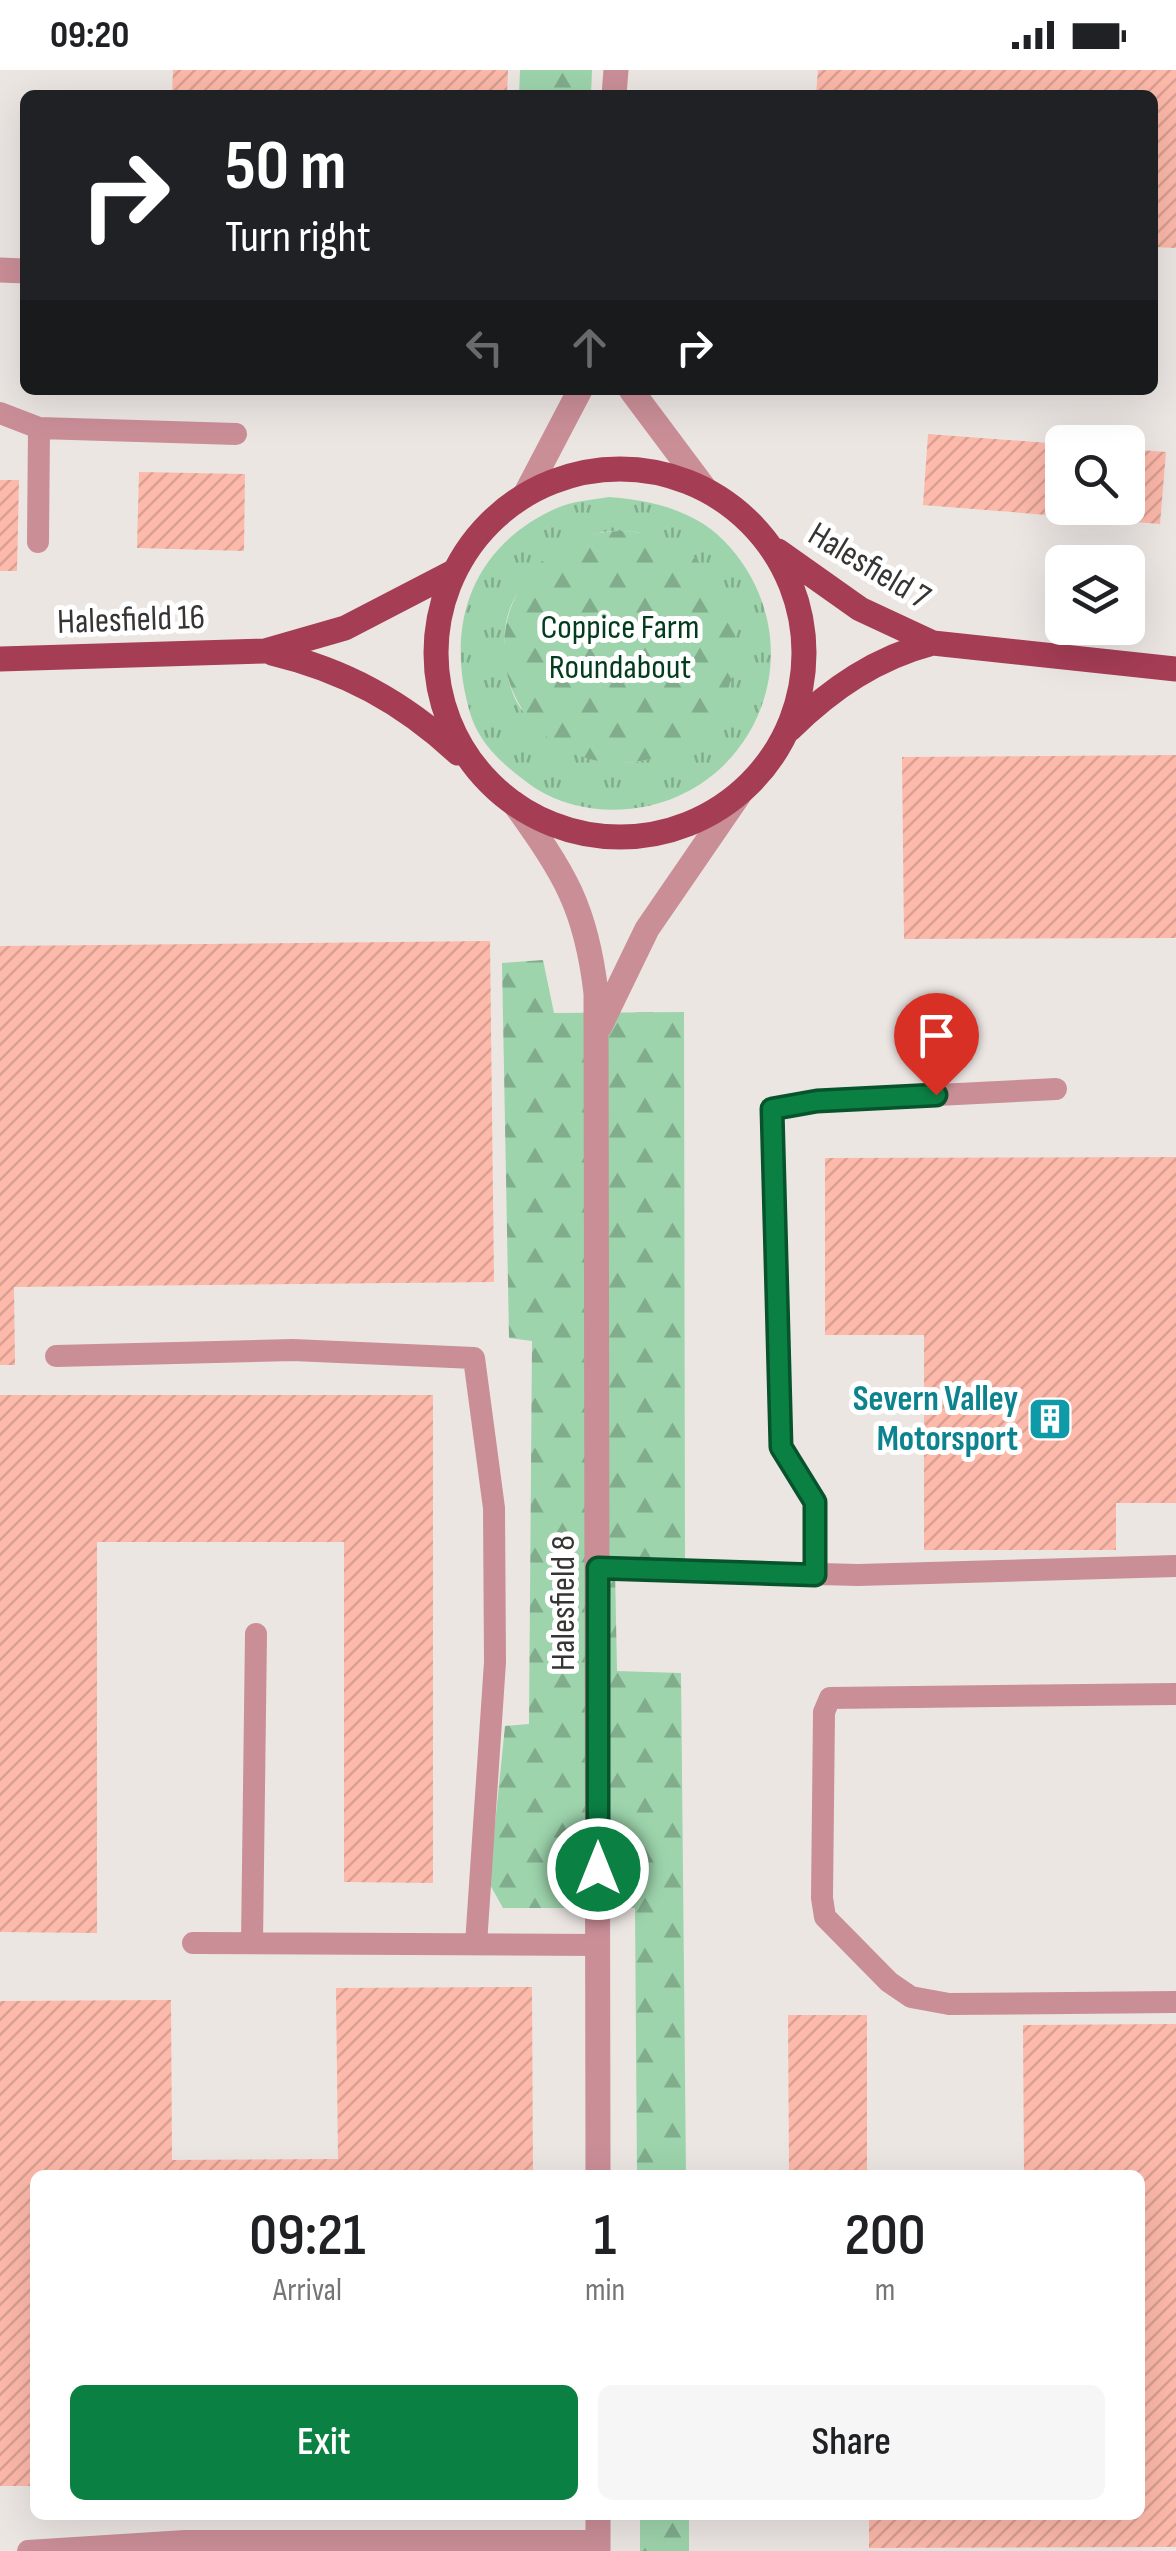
<!DOCTYPE html>
<style>
:root{--surface:#fff;--page:#f6f6f6;--text:#202124;--muted:#757577;--accent:#0b8043}
body{margin:0;font-family:"Sofia Sans Condensed",sans-serif;background:var(--page);color:var(--text);height:100vh;display:flex;flex-direction:column;font-size:38px;white-space:nowrap}
*{box-sizing:border-box;margin:0}
p{font-size:32px;color:var(--muted)}
.icon{flex:none;width:55px;height:55px;fill:none;stroke:currentColor;stroke-width:2;stroke-linecap:round;stroke-linejoin:round}
.map{position:relative;flex:1;overflow:hidden}
.panel{position:absolute;left:30px;top:2100px;width:1115px;height:350px;display:flex;flex-direction:column;background:var(--surface);border-radius:15px;box-shadow:0 10px 40px #0002}
.panel>*{flex:none}
.guide{position:absolute;left:20px;top:20px;width:1138px;height:305px;border-radius:15px;box-shadow:0 10px 40px #0002;background:#202124;color:#fff;overflow:hidden}
.controls{position:absolute;left:1045px;top:355px;display:grid;gap:20px}
.controls a{display:grid;place-items:center;width:100px;height:100px;border-radius:15px;background:var(--surface);box-shadow:0 10px 40px #0002;font-size:50px}
.pin{position:absolute;display:grid;place-items:center;width:85px;height:85px;color:#fff;margin:-102px -42px;border-radius:50% 50% 50% 0;rotate:-45deg;box-shadow:0 0 10px #0007}
.pin .icon{rotate:45deg}
.me{position:absolute;width:110px;margin:-55px;rotate:0deg;stroke-linejoin:round;filter:drop-shadow(0 0 8px #0008)}
.turn{display:flex;align-items:center;gap:35px;height:210px;padding:0 40px;font-size:45px}
.turn .icon{width:130px;height:130px;stroke-width:2.5}
.turn b{display:block;font-size:70px;line-height:85px}
.lanes{display:flex;align-items:center;height:95px;padding:0 40px;background:#0003;justify-content:center;gap:50px;direction:ltr}
.lanes .off{opacity:.35}
.eta{display:flex;justify-content:space-evenly;align-items:center;height:170px;text-align:center}
.eta b{font-size:60px;font-weight:600;line-height:70px}
.cta{display:flex;gap:20px;margin-top:auto;padding:20px 40px}
.cta a{flex:1;height:115px;border-radius:15px;background:var(--accent);color:#fff;font-size:40px;font-weight:600;line-height:115px;text-align:center}
.cta a+a{background:var(--page);color:var(--text)}
.status{display:flex;justify-content:space-between;align-items:center;height:70px;padding:0 50px;background:var(--surface);direction:ltr}
.status svg{height:28px;fill:currentColor}
.map>svg:first-child{display:block}
.grass{fill:url(#grass-tufts);fill-rule:evenodd}
.forest{fill:url(#forest-firs)}
.building{fill:url(#building-hatch)}
.lines{fill:none;stroke-linecap:round;stroke-linejoin:round}
.service{stroke:#ca8e97;stroke-width:22}
.minor{stroke:#ca8e97;stroke-width:25}
.tertiary{stroke:#ca8e97;stroke-width:25}
.primary{stroke:#a53d55;stroke-width:25}
.route-casing{stroke:#07532c;stroke-width:25}
.route{stroke:#0b8043;stroke-width:18}
.labels{text-anchor:middle;dominant-baseline:central;stroke-width:10;stroke-linejoin:round;paint-order:stroke}
.street-label{font-size:35px;fill:#373534;stroke:#fff}
.park-label{font-size:35px;fill:#023c1c;stroke:#fff}
.culture-label{font-size:35px;font-weight:bold;fill:#0d838f;stroke:#fff;text-anchor:end}
</style>
<div class="status"><b>09:20</b><svg viewBox="0 0 49 12"><path d="M0 12V9h3v3zM5 12V6h3v6zM10 12V3h3v9zM15 12V0h3v12zM26 1h20v11H26zM47 4h2v5h-2z"/></svg></div>
<div class="map">
<svg width="1176" height="2481" viewBox="0 0 1176 2481">
<defs>
<pattern id="grass-tufts" width="24" height="20" patternUnits="userSpaceOnUse" patternTransform="scale(2.5)"><rect width="24" height="20" fill="#9dd4ac"/><path d="M3 7l-1-3M5 7V3M7 7l1-3M15 17l-1-3M17 17v-4M19 17l1-3" fill="none" stroke="#81ad8d"/></pattern>
<pattern id="forest-firs" width="22" height="20" patternUnits="userSpaceOnUse" patternTransform="scale(2.5)"><rect width="22" height="20" fill="#9dd4ac"/><path d="M5 1l3.5 6h-7zM16 11l3.5 6h-7z" fill="#81ad8d"/></pattern>
<pattern id="building-hatch" width="6" height="6" patternUnits="userSpaceOnUse" patternTransform="scale(2.5)"><rect width="6" height="6" fill="#fdb9aa"/><path d="M-1 1l2-2M0 6l6-6M5 7l2-2" fill="none" stroke="#d9a093"/></pattern>
</defs>
<rect width="100%" height="100%" fill="#ece6e3"/>
<path class="grass" d="M609 427C643 430 672 435 702 453 723 466 741 488 752 509 805 608 741 728 629 739 597 742 563 736 535 718 509 700 481 677 471 646 444 559 469 477 557 438 572 431 592 430 609 427ZM637 462 675 475 731 612C694 686 624 721 553 665 544 658 531 650 523 641 511 627 506 603 505 584 500 533 525 505 566 481 576 475 588 465 599 463 611 460 625 462 637 462Z"/>
<path class="forest" d="M520 0H592L591 25H519Z
M504 577a116 116 0 1 1 232 0a116 116 0 1 1-232 0Z
M543 890 554 943 684 942 685 1498 615 1499 617 1601 681 1603 686 2105H637L635 1838H503L489 1813 505 1656 529 1654 532 1271 509 1268 502 893Z
M640 2445H689V2481H640Z"/>
<path class="building" d="M173 0H508L507 25H172Z
M818 0H1176V178L1152 177V25H816Z
M928 364 1062 374V438H1128V379L1166 382 1160 454 923 435Z
M139 402 245 404 244 481 137 478Z
M0 410H19L17 501H0Z
M1176 685V868L904 869 902 687Z
M490 871 494 1212 14 1217 15 1295H0V876Z
M1176 1087V1433H1116V1480H924V1265H825V1088Z
M0 1325H433V1813L344 1812V1472H97V1863L0 1862Z
M532 1917 533 2105H35V2416H0V1931L171 1930 172 2090 338 2089 336 1918Z
M788 1945H867V2105H789Z
M1176 1954V2477L869 2478V2445H1140V2105H1024L1023 1955Z"/>
<g class="lines">
<path class="service" d="M0 343 39 358 236 364
M38 472 39 358
M56 1286 293 1280 474 1288 494 1438 495 1592 476 1874
M598 1498 858 1505 1176 1496
M815 1505V1431L781 1377 772 1039 817 1031 1056 1019
M1176 1624 830 1628 824 1642 822 1828 825 1847 889 1912 911 1927 949 1934 1176 1932
M193 1873 598 1875
M252 1873 256 1564
M28 2481 185 2471H598"/>
<path class="minor" d="M0 200 25 201"/>
<path class="tertiary" d="M614 25 616 0
M631 320 705 419
M525 425 580 320
M514 733C564 803 586 836 596 923L598 2105
M600 956 647 859 739 725
M598 2445V2481"/>
<path class="primary" d="M436 583a184 184 0 1 1 368 0a184 184 0 1 1-368 0Z
M778 481 860 539 933 573 1176 599
M272 583C344 600 403 632 458 683
M0 589 265 581 345 558 453 502
M790 659C832 618 876 588 933 573"/>
</g>
<g class="lines">
<defs>
<path id="route" d="M598 1799V1498L815 1505V1432L781 1377 772 1039 817 1031 936 1025"/>
</defs>
<use href="#route" class="route-casing"/>
<use href="#route" class="route"/>
</g>
<defs>
<symbol id="building-square" viewBox="-11 -11 22 22"><rect x="-9" y="-9" width="18" height="18" rx="4" fill="#0f9aa8" stroke="#fff"/><path d="M-4-6H4V6H1V3H-1V6H-4ZM-2.5-4.3h1.7v1.8h-1.7ZM.8-4.3h1.7v1.8H.8ZM-2.5-1h1.7V.8h-1.7ZM.8-1h1.7V.8H.8Z" fill="#fff"/></symbol>
</defs>
<g fill-rule="evenodd">
<use href="#building-square" x="1025" y="1324" width="50" height="50"/>
</g>
<g class="labels">
<g class="street-label">
<text transform="translate(869 496) rotate(31)">Halesfield 7</text>
<text transform="translate(131 550) rotate(-2)">Halesfield 16</text>
<text transform="translate(563 1533) rotate(-90)">Halesfield 8</text>
</g>
<g class="park-label">
<text x="620" y="557">Coppice Farm<tspan x="620" dy="40">Roundabout</tspan></text>
</g>
<g class="culture-label">
<text x="1018" y="1329">Severn Valley<tspan x="1018" dy="40">Motorsport</tspan></text>
</g>
</g>
</svg>
<div class="controls">
<a><svg class="icon" aria-label="search" viewBox="0 0 24 24"><circle cx="10" cy="10" r="6"/><path d="M15 15l6 6"/></svg></a>
<a><svg class="icon" aria-label="layers" viewBox="0 0 24 24"><path d="M12 4l9 5-9 5-9-5zM3 14l9 5 9-5"/></svg></a>
</div>
<div class="pin" style="left:936px;top:1025px;background:#d93025"><svg class="icon" aria-label="arrive" viewBox="0 0 24 24"><path d="M6 21V4h12l-3 4 3 4H6"/></svg></div>
<svg class="me" style="left:598px;top:1799px" viewBox="-20 -20 40 40"><circle r="17" fill="#0b8043" stroke="#fff" stroke-width="3"/><path d="M0-11L8 9 0 5-8 9z" fill="#fff"/></svg>
<div class="guide">
<div class="turn"><svg class="icon" aria-label="right" viewBox="0 0 24 24"><path d="M7 20v-9h11M14 6l5 5-5 5"/></svg><div><b>50 m</b>Turn right</div></div>
<div class="lanes"><svg class="icon off" aria-label="left" viewBox="0 0 24 24"><path d="M17 20v-9H6M10 6l-5 5 5 5"/></svg><svg class="icon off" aria-label="ahead" viewBox="0 0 24 24"><path d="M12 20V5M6 11l6-6 6 6"/></svg><svg class="icon" aria-label="right" viewBox="0 0 24 24"><path d="M7 20v-9h11M14 6l5 5-5 5"/></svg></div>
</div>
<section class="panel">
<div class="eta">
<div><b>09:21</b><p>Arrival</p></div>
<div><b>1</b><p>min</p></div>
<div><b>200</b><p>m</p></div>
</div>
<div class="cta"><a>Exit</a><a>Share</a></div>
</section>
</div>
